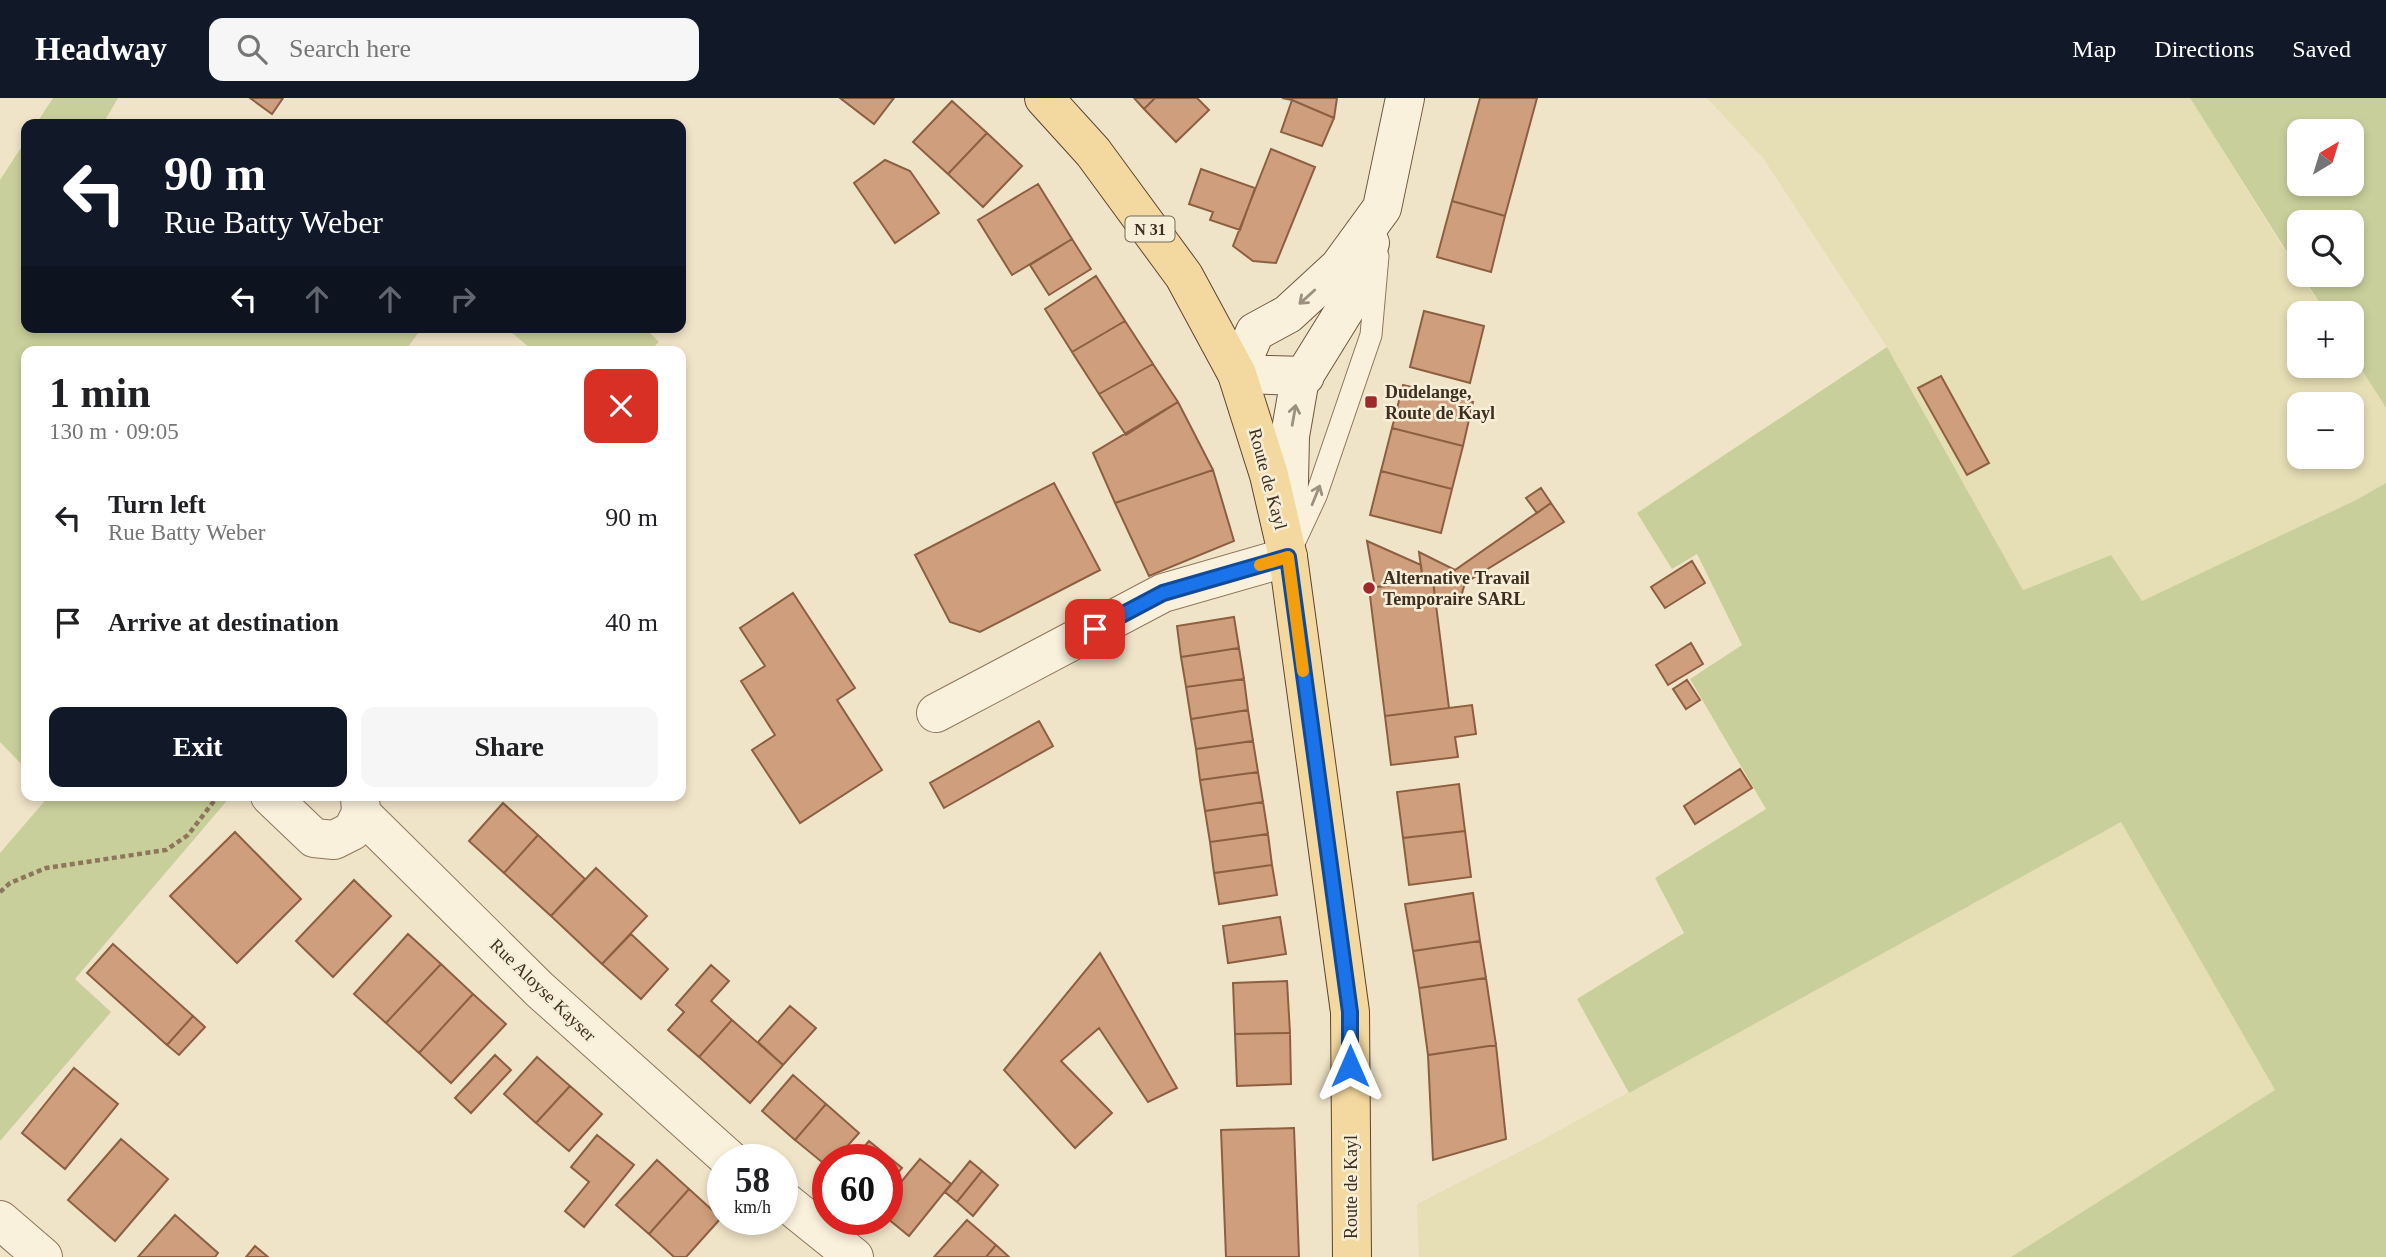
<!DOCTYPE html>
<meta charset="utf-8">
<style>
:root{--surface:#fff;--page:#f6f6f6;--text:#202124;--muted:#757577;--accent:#111827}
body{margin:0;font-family:Georgia,serif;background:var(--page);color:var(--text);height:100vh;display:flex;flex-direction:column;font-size:26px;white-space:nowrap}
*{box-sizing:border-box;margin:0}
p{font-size:23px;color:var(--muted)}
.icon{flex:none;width:38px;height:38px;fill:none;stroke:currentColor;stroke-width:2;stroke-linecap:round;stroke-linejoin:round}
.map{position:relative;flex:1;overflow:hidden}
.details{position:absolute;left:21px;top:248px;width:665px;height:455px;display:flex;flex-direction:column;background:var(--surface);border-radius:14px;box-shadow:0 4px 10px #0003}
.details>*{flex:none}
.hud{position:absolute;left:21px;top:21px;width:665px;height:214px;border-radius:14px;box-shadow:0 4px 10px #0003;background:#111827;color:#fff;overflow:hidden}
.needle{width:46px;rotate:38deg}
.fabs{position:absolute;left:2287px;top:21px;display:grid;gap:14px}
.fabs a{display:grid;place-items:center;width:77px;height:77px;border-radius:14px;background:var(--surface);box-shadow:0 4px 10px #0003;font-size:35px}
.speed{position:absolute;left:707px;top:1046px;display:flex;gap:14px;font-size:35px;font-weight:700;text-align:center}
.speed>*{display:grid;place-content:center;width:91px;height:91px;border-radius:50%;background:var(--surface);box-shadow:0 4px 10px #0003;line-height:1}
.speed small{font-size:18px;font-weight:400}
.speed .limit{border:10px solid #d22;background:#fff;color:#111}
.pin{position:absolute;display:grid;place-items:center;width:60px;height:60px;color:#fff;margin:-30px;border-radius:14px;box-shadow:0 4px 10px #0006}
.me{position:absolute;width:77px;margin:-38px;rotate:0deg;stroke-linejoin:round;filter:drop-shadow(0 0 5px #0008)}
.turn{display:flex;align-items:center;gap:24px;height:147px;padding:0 28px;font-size:32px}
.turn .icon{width:91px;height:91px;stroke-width:2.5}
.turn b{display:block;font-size:49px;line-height:60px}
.lanes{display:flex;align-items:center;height:66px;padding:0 28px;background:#0003;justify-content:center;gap:35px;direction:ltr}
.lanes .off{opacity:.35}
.round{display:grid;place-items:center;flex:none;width:74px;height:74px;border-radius:14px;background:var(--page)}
.headline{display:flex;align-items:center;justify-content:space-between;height:119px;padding:0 28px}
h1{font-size:42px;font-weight:700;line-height:52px}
.action{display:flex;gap:14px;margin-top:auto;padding:14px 28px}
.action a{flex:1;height:80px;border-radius:14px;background:var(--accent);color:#fff;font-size:28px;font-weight:700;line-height:80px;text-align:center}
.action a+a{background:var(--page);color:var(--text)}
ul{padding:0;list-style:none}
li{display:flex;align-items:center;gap:21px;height:105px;padding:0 28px}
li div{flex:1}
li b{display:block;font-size:26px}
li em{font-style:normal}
header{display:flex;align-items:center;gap:42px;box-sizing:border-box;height:98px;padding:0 35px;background:var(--accent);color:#fff}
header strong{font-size:33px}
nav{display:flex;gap:38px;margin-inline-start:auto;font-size:24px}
.search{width:490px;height:63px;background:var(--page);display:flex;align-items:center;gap:18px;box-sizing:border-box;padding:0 24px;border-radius:14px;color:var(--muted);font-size:26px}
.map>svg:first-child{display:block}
.farmland{fill:#e6deb5;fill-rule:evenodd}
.green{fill:#c9cf9b;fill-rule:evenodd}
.building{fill:#cf9f7d;stroke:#8d5f41;stroke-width:2}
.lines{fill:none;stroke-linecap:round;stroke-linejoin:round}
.service-casing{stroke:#8d765c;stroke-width:23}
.minor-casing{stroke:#8d765c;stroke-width:40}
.secondary-casing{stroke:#6f573f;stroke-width:40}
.primary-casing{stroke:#5b4430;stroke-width:40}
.path{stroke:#8d765c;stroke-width:4.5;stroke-dasharray:5 3.5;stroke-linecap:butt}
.service{stroke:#faf1dc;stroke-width:21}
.minor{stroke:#faf1dc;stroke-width:38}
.secondary{stroke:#faf1dc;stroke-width:38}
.primary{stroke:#f3d9a0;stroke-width:38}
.oneway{stroke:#9c907e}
.route-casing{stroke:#114b97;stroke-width:18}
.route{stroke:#1a73e8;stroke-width:12}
.slow{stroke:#f59e0b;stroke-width:12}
.poi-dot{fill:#9e2a2b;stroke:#f7eed8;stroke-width:2.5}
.labels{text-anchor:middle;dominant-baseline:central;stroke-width:5;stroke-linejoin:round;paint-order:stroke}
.shield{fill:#f7eed8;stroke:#756857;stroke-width:2}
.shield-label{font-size:16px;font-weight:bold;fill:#3d2e20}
.poi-label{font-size:18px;font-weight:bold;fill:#3d2e20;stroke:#f7eed8;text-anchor:start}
.street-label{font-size:18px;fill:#3d2e20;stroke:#f7eed8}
</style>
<header>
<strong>Headway</strong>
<div class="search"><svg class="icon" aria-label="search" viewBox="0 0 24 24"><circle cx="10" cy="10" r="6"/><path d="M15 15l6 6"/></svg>Search here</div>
<nav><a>Map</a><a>Directions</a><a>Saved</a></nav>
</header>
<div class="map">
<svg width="2386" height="1159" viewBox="0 0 2386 1159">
<rect width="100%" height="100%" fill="#f0e4c8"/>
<path class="farmland" d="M1707 0H2190L2300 177 2326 215H2300V268H2352V256L2386 310V385L2356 402 2142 503 2110 457 2023 492 1887 249 1763 60ZM2300 306H2352V359H2300Z
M2121 723 2275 992 2011 1159H1419L1417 1106 1531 1048Z"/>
<path class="green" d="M53 0H118L103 26H36Z
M2190 0H2386V310L2352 256V215H2326L2302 177H2352V124H2300L2299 173ZM2352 33V86H2300V33Z
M26 42V229H423L404 254H26V671L0 644V82Z
M505 229H644L659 244 648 254H535Z
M1887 249 2023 492 2111 457 2142 503 2356 402 2386 385V1159H2011L2275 992 2121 724 1629 995 1577 901 1684 835 1655 780 1766 711 1690 581 1742 547 1697 456 1672 471 1637 415Z
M49 698H231L75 881 111 914 0 1043V755Z"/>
<path class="building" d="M250 0H283L272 16Z
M840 0H894L874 26Z
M1134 0H1155L1144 11Z
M1155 0H1197L1209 12 1176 44 1144 11Z
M1282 0H1337L1334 20 1292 2Z
M1480 0H1537L1505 118 1452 103Z
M1292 2 1334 20 1322 48 1281 34Z
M952 3 987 35 948 76 913 44Z
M987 35 1022 68 983 109 948 76Z
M1271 51 1315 69 1276 165 1253 163 1233 148Z
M885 62 910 73 939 115 895 145 854 85Z
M1201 71 1255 90 1240 132 1210 122 1213 114 1189 106Z
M1038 86 1072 141 1012 177 978 122Z
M1452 103 1505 118 1491 174 1437 159Z
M1072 141 1091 171 1049 197 1030 167Z
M1096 178 1125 223 1072 254 1045 211Z
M1424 213 1484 228 1470 285 1410 269Z
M1125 223 1153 266 1099 296 1072 254Z
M1153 266 1178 304 1126 337 1099 296Z
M1941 278 1989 365 1967 377 1918 290Z
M1403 287 1473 304 1463 348 1392 330Z
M1178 304 1213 372 1115 405 1093 355Z
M1392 330 1463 348 1452 391 1381 373Z
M1213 372 1234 443 1149 478 1115 405Z
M1381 373 1452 391 1441 435 1370 417Z
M1054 385 1100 472 980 534 950 524 915 457Z
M1541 390 1551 405 1537 415 1526 400Z
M1551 405 1564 424 1465 485 1461 499 1436 505 1433 483 1423 484 1419 454 1455 472Z
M1367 443 1421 467 1423 484 1375 489Z
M1692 463 1705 485 1665 510 1651 489Z
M1433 483 1449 610 1385 618 1369 490Z
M793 495 855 590 837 602 882 672 800 725 752 652 775 637 741 583 765 568 740 530Z
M1234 519 1239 550 1181 559 1177 528Z
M1691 545 1703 566 1668 587 1656 567Z
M1239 550 1244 581 1186 589 1181 559Z
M1244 581 1248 612 1191 621 1186 589Z
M1687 582 1700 602 1686 611 1673 591Z
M1472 607 1476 636 1455 639 1458 659 1391 667 1385 618Z
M1248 612 1253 643 1196 651 1191 621Z
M1039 623 1053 648 944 710 930 685Z
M1253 643 1258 674 1200 682 1196 651Z
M1740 671 1752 690 1695 726 1684 708Z
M1258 674 1263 704 1205 713 1200 682Z
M1459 686 1465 733 1403 740 1397 694Z
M1263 704 1268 736 1210 744 1205 713Z
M503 705 538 737 504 775 469 743Z
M1465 733 1471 779 1409 787 1403 740Z
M235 734 301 801 237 865 170 798Z
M1268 736 1272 767 1214 775 1210 744Z
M538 737 585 781 551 818 504 775Z
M1272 767 1277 797 1219 806 1214 775Z
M596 770 647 818 602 866 551 818Z
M354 782 391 818 333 879 296 843Z
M1473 795 1480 843 1413 853 1405 806Z
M1280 819 1286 856 1228 865 1223 828Z
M408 836 441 866 386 925 354 896Z
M631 836 668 871 641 901 602 866Z
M1480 843 1486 880 1419 890 1413 853Z
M113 846 193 918 167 947 87 875Z
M1100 855 1177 990 1148 1004 1099 930 1061 963 1112 1015 1075 1050 1004 972Z
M441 866 473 896 419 955 386 925Z
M711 867 729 883 711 903 732 922 699 959 668 932 684 914 676 907Z
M1486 880 1496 947 1428 957 1419 890Z
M1287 883 1290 935 1235 936 1233 885Z
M473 896 506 926 451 985 419 955Z
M790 908 816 930 783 967 758 944Z
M193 918 205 929 179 957 167 947Z
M732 922 783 967 750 1005 699 959Z
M1290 935 1291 986 1237 988 1235 936Z
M1496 947 1506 1041 1433 1062 1428 957Z
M495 957 511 972 471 1015 455 1000Z
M537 959 570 988 536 1025 504 996Z
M74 970 118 1006 65 1071 22 1035Z
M793 977 826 1006 795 1042 762 1013Z
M570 988 602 1016 569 1053 536 1025Z
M826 1006 859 1035 835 1062H828V1069L795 1042Z
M1294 1030 1299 1159H1226L1221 1032Z
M597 1037 634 1067 584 1129 565 1113 589 1084 571 1069Z
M121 1041 168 1081 115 1143 68 1102Z
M869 1043 902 1070 887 1088V1062H853Z
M920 1061 951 1086 909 1138 887 1120V1101Z
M657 1062 689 1091 649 1136 616 1107Z
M970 1063 982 1073 957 1104 945 1094Z
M982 1073 998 1087 973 1118 957 1104Z
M689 1091 721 1120 686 1159H674L649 1136Z
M175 1117 218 1155 215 1159H138Z
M967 1122 996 1147 986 1159H934Z
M996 1147 1009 1159H986Z
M255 1148 268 1159H246Z"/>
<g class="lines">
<defs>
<path id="service" d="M1296 441 1316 398 1371 237 1378 158"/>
<path id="minor" d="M936 615 1163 495 1288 459
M270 698 314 740 334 742 352 733 361 715 360 698
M361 715 540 892 730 1062
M782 1101 854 1159
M0 1122 43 1159"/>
<path id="secondary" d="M1305 278 1237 276 1255 234 1288 216 1339 169 1382 110 1405 0
M1288 430 1290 338 1299 286 1346 210 1370 145"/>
<path id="primary" d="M1044 0 1093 54 1184 178 1237 276 1269 377 1288 459 1350 914 1352 1159"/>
</defs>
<use href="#service" class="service-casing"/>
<use href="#minor" class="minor-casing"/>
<use href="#secondary" class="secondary-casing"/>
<use href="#primary" class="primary-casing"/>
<path class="path" d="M0 794 10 785 46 770 166 752 188 737 218 698"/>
<use href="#service" class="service"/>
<use href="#minor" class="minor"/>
<use href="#secondary" class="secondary"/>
<use href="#primary" class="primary"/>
</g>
<defs><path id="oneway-shaft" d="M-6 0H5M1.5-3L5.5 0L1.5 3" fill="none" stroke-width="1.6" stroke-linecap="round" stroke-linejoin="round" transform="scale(1.75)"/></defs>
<g class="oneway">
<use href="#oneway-shaft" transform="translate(1307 199) rotate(138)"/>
<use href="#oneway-shaft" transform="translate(1294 317) rotate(-80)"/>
<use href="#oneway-shaft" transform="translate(1316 397) rotate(-68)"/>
</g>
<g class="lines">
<defs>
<path id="route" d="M1095 531 1163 495 1288 459 1350 914V968"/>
</defs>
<use href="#route" class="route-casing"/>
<use href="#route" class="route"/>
<path class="slow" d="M1260 467 1288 459 1303 573"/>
</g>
<g class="poi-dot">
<rect x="1364" y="297" width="14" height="14" rx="3.5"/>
<circle cx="1369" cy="490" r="7"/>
</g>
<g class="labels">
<rect class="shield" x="1125.5" y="118.5" width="49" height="25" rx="5"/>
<g class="shield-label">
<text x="1150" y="131">N 31</text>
</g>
<g class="poi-label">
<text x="1385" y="294">Dudelange,<tspan x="1385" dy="21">Route de Kayl</tspan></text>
<text x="1383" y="480">Alternative Travail<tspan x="1383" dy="21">Temporaire SARL</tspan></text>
</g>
<g class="street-label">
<text transform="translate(1268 381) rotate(75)">Route de Kayl</text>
<text transform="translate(543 892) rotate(44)">Rue Aloyse Kayser</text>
<text transform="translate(1351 1089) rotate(-90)">Route de Kayl</text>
</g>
</g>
</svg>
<div class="fabs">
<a><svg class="needle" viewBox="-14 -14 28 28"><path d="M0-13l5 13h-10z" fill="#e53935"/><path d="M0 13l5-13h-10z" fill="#757577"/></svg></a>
<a><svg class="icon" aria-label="search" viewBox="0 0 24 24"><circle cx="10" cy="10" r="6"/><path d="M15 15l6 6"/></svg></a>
<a>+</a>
<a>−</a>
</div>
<div class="speed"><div>58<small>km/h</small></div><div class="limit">60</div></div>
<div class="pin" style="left:1095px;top:531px;background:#d93025"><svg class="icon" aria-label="arrive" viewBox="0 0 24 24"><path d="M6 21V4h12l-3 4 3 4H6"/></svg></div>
<svg class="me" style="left:1350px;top:968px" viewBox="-20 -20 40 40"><path d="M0-17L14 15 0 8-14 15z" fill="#1a73e8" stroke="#fff" stroke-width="4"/></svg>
<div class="hud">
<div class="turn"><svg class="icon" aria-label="left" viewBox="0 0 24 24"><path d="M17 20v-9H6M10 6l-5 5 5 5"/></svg><div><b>90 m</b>Rue Batty Weber</div></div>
<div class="lanes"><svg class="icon" aria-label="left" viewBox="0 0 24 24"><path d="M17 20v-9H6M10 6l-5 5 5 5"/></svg><svg class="icon off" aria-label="ahead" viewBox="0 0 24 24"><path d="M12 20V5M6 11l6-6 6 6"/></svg><svg class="icon off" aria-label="ahead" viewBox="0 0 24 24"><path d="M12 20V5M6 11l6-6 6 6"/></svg><svg class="icon off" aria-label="right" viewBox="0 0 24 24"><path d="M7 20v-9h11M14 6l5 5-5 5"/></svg></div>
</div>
<section class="details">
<div class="headline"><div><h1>1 min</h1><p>130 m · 09:05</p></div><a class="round" style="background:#d93025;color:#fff"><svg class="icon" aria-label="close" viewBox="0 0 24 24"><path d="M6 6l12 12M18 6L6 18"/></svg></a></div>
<ul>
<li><svg class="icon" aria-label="left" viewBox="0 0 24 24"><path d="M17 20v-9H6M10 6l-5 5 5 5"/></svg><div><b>Turn left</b><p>Rue Batty Weber</p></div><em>90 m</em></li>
<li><svg class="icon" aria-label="arrive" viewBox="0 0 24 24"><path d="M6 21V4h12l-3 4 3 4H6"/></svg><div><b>Arrive at destination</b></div><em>40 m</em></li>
</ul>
<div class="action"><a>Exit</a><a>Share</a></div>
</section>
</div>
